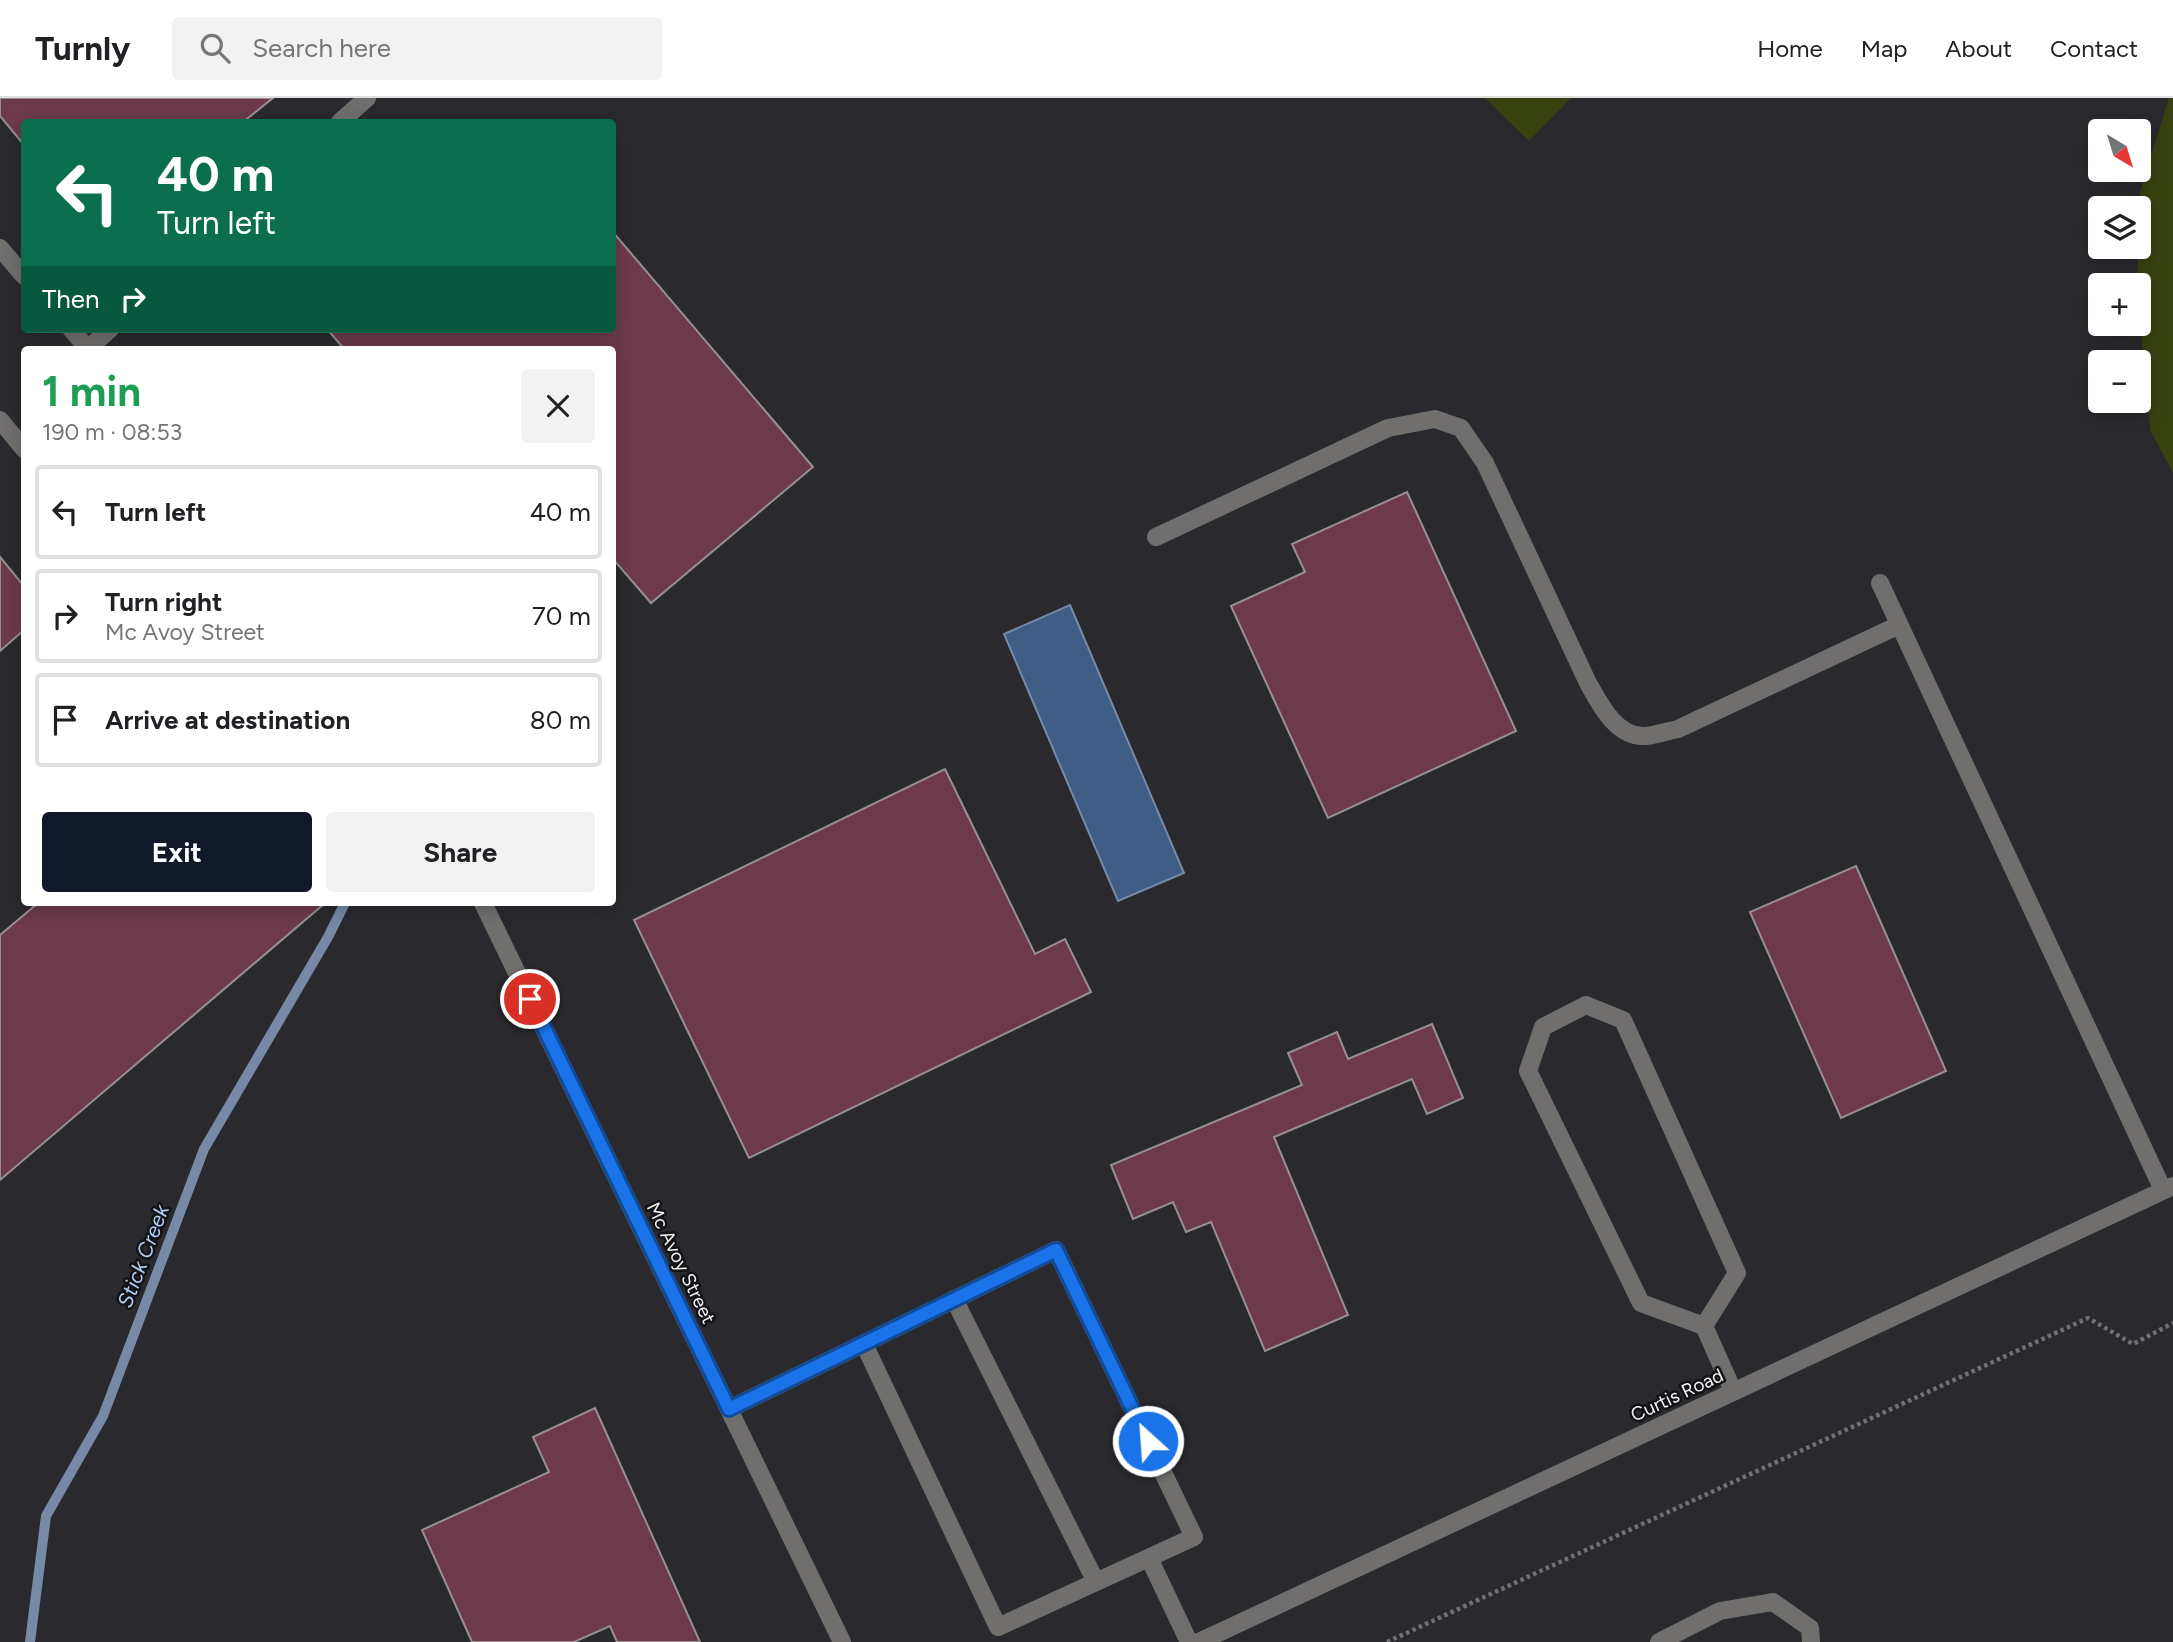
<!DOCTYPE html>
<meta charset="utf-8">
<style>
:root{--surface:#fff;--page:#f2f2f2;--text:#202124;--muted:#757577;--line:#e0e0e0;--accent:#111827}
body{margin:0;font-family:Figtree,sans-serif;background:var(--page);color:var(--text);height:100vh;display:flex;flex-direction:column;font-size:26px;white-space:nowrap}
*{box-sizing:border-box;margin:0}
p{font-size:23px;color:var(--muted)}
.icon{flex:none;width:38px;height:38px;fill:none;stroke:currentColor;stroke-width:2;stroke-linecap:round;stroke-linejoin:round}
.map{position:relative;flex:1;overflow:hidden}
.details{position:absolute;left:21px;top:248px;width:595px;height:560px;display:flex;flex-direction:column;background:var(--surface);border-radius:7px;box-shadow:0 4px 18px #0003}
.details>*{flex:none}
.hud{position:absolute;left:21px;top:21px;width:595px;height:214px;border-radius:7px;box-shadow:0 4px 18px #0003;background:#0b6e4f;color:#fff;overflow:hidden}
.needle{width:46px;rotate:142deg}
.controls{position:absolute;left:2088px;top:21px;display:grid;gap:14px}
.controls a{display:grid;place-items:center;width:63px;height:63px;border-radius:7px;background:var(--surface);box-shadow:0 4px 18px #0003;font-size:35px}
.pin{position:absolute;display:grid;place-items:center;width:60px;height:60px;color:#fff;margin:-30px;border:4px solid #fff;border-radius:50%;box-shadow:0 2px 7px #0007}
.me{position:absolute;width:77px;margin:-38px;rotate:334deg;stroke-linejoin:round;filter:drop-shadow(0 0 5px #0008)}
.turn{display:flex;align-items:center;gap:24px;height:147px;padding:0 21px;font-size:32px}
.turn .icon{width:91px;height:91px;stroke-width:2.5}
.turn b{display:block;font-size:49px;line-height:60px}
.then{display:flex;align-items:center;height:66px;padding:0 21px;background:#0003;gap:14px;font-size:26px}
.round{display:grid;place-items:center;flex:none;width:74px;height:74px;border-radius:7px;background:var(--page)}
.overview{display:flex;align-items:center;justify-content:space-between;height:119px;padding:0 21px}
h1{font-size:42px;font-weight:700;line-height:52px;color:#1e9e55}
.cta{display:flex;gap:14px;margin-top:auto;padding:14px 21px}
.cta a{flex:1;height:80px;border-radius:7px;background:var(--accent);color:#fff;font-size:28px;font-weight:700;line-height:80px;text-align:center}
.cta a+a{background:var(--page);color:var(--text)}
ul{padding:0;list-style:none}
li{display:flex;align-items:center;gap:21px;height:94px;margin:0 14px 10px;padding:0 7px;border:4px solid var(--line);border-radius:7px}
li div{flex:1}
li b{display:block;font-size:26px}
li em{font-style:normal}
header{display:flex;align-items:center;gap:42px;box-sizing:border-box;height:98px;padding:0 35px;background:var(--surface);border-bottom:2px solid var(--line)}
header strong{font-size:33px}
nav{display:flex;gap:38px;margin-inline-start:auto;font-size:24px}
.search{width:490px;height:63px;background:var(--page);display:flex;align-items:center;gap:18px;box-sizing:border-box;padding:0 24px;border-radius:7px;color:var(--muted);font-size:26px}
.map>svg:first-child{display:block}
.green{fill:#374110}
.water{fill:#405e85;stroke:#768aa7;stroke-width:2}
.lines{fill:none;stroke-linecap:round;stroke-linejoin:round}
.stream{stroke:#768aa7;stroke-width:10}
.building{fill:#6c3a4b;stroke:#979091;stroke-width:2}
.path{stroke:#727175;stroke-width:4.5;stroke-dasharray:3.5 3.5;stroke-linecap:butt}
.lane{stroke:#716f6d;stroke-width:18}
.street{stroke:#716f6d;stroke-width:18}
.route-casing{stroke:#114b97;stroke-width:18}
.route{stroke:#1a73e8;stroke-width:12}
.labels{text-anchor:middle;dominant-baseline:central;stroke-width:5;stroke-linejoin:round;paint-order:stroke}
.street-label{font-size:19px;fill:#f3f2f5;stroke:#131214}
.water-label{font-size:21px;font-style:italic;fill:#b0cdf3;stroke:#131214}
</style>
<header>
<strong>Turnly</strong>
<div class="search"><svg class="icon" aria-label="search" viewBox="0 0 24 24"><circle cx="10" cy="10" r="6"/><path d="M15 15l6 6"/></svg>Search here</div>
<nav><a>Home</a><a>Map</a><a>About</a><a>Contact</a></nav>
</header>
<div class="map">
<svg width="2173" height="1544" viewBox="0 0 2173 1544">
<rect width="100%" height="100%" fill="#2a292d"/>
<path class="green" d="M1485 0H1571L1529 43Z
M2169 0H2173V375L2150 332 2137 187 2140 93Z"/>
<path class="water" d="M1070 507 1184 775 1118 803 1004 536Z"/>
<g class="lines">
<path class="stream" d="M30 1544 46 1418 103 1318 204 1051 328 839 345 805"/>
</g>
<path class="building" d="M0 0H273L243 24H24V47L0 18Z
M612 133 813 369 651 505 612 460V252H345L327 231H612Z
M1407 394 1516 633 1328 720 1231 508 1305 474 1292 446Z
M0 459 24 488V532L0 553Z
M945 671 1035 856 1065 841 1091 894 749 1060 634 822Z
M1856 768 1946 973 1841 1020 1750 814Z
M38 805H324V806L0 1082V837Z
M1432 926 1463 1000 1427 1016 1412 981 1274 1039 1348 1217 1265 1253 1211 1124 1186 1134 1173 1104 1133 1121 1111 1067 1302 987 1288 955 1337 934 1348 961Z
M595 1310 700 1544H617L610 1528 574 1544H472L422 1432 549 1374 533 1339Z"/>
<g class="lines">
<path class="path" d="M1387 1544 2088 1220 2133 1246 2173 1225"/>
<path class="lane" d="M0 322 24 351
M1156 439 1388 330 1435 321 1461 330 1485 365 1588 585C1600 606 1616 640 1646 638 1656 637 1668 633 1678 631L1899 527
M1880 485 2163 1092
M954 1201 1096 1484
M1704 1228 1737 1175 1623 922 1586 907 1543 929 1528 973 1641 1205 1704 1228 1733 1293
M729 1311 1056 1152 1194 1439 998 1529 864 1246
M1149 1460 1189 1544"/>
<path class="street" d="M340 24 367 0
M0 150 24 178
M71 231 89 252
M88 251 110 231
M483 805 842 1544
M1199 1544 2173 1088
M1659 1544 1720 1513 1773 1504 1810 1530 1811 1544"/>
</g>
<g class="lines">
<defs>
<path id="route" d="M530 901 729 1311 1056 1152 1148 1343"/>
</defs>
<use href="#route" class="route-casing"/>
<use href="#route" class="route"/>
</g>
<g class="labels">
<g class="street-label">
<text transform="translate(681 1165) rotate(64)">Mc Avoy Street</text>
<text transform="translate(1677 1297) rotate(-25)">Curtis Road</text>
</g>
<g class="water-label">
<text transform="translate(143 1158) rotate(-69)">Stick Creek</text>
</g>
</g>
</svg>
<div class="controls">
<a><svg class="needle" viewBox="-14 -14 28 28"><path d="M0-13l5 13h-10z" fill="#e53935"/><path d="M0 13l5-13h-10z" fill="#757577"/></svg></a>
<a><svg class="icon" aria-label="layers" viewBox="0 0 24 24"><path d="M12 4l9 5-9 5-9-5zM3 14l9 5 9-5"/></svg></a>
<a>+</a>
<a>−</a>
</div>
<div class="pin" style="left:530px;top:901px;background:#d93025"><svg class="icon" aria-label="arrive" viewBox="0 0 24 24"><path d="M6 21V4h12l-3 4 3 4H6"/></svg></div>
<svg class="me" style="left:1148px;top:1343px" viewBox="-20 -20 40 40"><circle r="17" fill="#1a73e8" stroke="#fff" stroke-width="3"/><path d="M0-11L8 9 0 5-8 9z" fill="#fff"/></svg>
<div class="hud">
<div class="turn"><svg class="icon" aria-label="left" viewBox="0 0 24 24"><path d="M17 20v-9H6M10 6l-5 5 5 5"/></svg><div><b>40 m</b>Turn left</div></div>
<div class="then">Then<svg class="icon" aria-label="right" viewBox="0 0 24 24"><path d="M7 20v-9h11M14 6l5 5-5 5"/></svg></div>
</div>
<section class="details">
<div class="overview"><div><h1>1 min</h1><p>190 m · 08:53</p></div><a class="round"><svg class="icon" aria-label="close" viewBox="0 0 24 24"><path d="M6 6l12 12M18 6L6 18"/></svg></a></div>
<ul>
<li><svg class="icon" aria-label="left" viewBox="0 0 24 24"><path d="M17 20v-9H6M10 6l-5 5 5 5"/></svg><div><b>Turn left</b></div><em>40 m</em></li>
<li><svg class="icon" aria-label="right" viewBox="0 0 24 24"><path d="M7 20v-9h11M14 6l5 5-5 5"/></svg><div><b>Turn right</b><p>Mc Avoy Street</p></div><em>70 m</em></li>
<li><svg class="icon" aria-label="arrive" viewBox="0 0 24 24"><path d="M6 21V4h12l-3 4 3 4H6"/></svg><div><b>Arrive at destination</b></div><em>80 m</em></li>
</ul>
<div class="cta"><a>Exit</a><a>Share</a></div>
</section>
</div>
